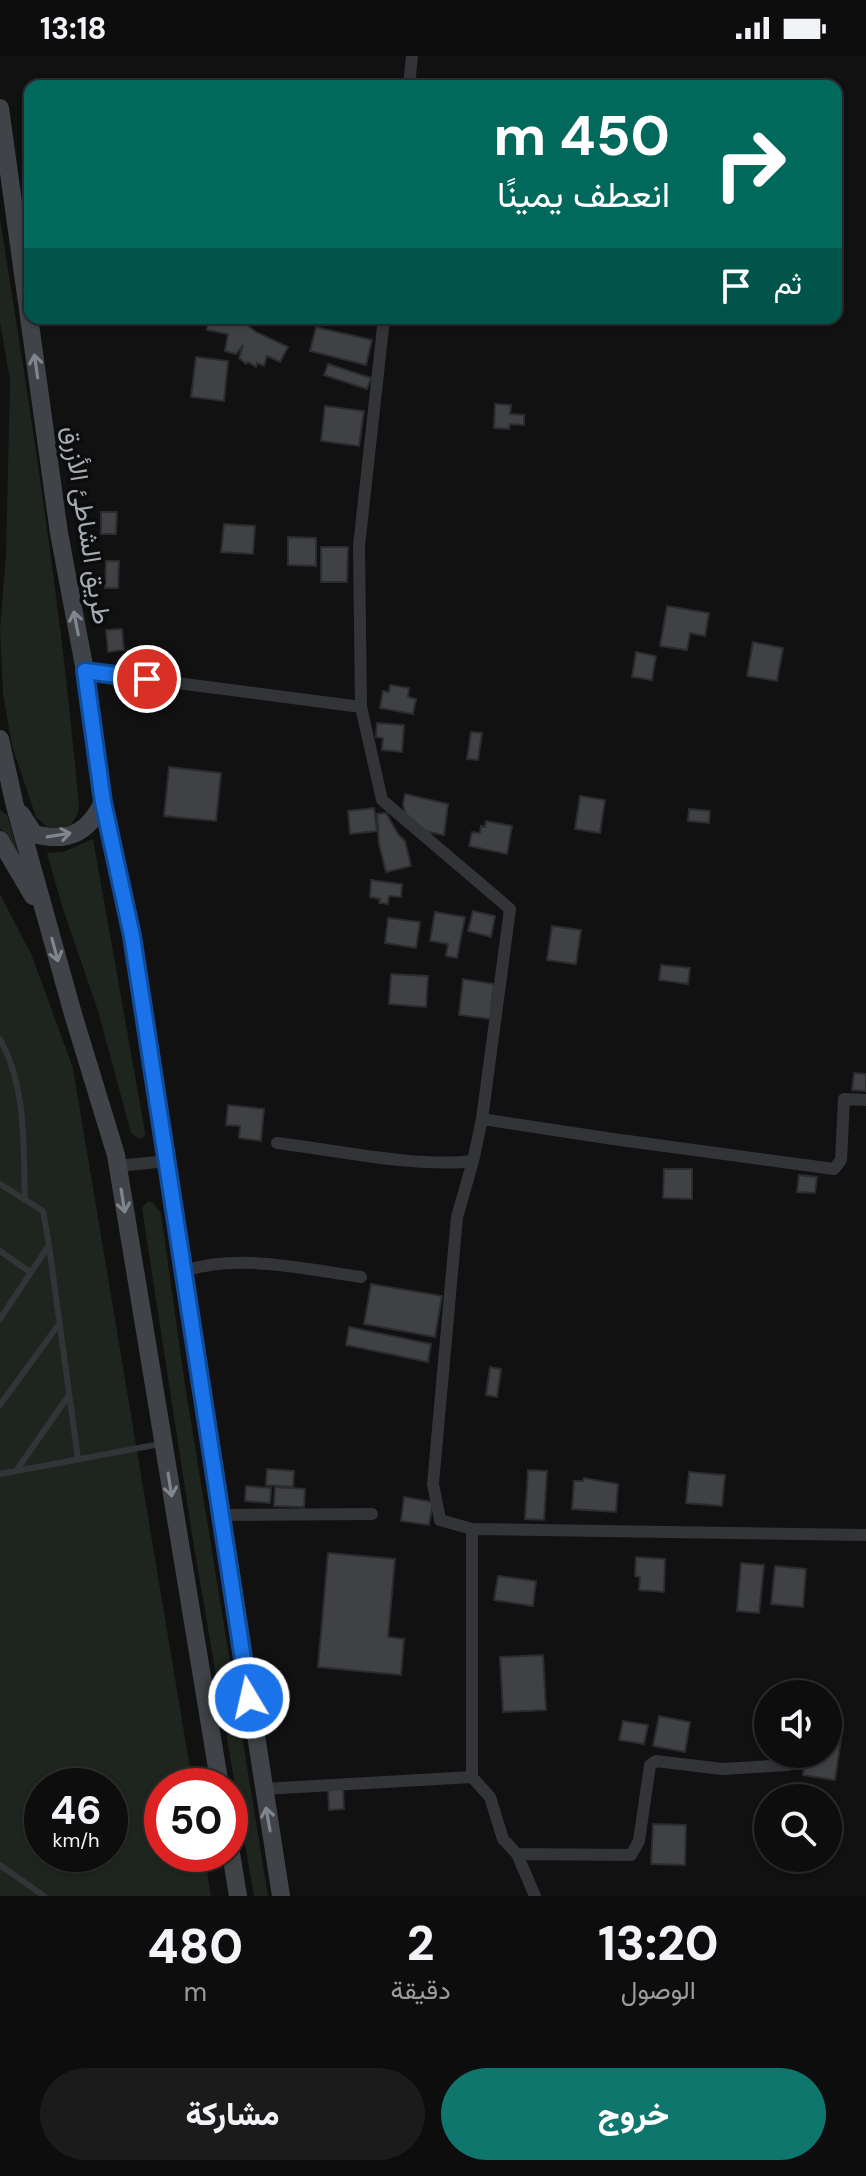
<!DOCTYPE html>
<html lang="ar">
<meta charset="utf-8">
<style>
:root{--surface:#0d0d0e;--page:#1b1b1c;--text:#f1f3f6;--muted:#9a9c9e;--line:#2d2d2e;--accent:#0f766e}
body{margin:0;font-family:"DM Sans",Vazirmatn,sans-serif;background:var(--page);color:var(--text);direction:rtl;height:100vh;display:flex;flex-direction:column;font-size:30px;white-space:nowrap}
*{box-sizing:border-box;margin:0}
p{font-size:26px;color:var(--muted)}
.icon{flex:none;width:44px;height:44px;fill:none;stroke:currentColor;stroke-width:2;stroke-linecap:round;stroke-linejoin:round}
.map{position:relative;height:1840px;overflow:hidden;direction:ltr}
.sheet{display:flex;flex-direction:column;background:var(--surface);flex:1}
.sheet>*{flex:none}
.hud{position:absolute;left:24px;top:24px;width:818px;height:244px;border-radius:16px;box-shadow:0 2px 6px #0004,0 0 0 2px var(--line);direction:rtl;background:#00695c;color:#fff;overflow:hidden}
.buttons{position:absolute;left:754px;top:1624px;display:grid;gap:16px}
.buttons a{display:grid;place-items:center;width:88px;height:88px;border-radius:50%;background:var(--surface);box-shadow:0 2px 6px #0004,0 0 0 2px var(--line);font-size:40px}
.speed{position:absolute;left:24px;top:1712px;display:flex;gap:16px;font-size:40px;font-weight:700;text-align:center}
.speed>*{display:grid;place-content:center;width:104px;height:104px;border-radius:50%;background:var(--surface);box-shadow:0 2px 6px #0004,0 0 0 2px var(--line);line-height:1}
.speed small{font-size:20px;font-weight:400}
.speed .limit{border:12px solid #d22;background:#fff;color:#111}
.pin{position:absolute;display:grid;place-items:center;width:68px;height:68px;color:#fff;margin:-34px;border:4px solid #fff;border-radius:50%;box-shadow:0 2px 8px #0007}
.me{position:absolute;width:88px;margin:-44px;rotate:351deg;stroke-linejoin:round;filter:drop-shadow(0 0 6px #0008)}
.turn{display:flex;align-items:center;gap:28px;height:168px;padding:0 40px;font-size:36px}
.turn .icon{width:104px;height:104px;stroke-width:2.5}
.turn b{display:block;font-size:56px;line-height:68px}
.then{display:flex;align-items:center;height:76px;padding:0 40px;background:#0003;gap:16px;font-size:30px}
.eta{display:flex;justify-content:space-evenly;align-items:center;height:136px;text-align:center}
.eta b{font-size:48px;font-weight:800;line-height:56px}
.button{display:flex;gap:16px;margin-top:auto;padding:16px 40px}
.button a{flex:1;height:92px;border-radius:48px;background:var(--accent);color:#fff;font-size:32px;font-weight:800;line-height:92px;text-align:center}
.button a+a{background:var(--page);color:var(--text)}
.status{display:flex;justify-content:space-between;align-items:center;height:56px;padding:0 40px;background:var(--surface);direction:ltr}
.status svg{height:22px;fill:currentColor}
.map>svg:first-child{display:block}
.green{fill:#1e251e;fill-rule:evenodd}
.building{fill:#404145;stroke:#2b2c2e;stroke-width:2}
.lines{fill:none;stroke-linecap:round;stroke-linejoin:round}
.service{stroke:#323437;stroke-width:6}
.minor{stroke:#323437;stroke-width:12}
.secondary{stroke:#404347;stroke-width:18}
.oneway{stroke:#80868d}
.route-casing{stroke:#114b97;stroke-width:20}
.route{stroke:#1a73e8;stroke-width:14}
.labels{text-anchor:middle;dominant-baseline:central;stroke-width:7;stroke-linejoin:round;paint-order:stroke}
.street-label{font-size:26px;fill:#a3aab2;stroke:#0c0c0d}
</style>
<div class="status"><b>13:18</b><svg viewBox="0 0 49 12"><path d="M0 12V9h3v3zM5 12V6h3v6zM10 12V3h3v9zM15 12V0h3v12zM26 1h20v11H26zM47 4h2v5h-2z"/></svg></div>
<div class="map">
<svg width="866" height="1840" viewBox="0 0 866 1840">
<rect width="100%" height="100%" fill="#111112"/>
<path class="green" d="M0 163C31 358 62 554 79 751L77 760 70 769 57 773 47 771 36 761 12 690 3 637 0 574 6 499 10 324 0 266Z
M0 754 7 759 18 796 0 772Z
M93 783 145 1076V1080L139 1083 131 1077 98 955 62 850 47 797 63 796Z
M0 838 32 900 73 1012 193 1730H162V1798H204L211 1840H0ZM42 1730H110V1798H42Z
M148 1145 153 1147 161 1157 185 1329 268 1840H254L244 1782 194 1491 142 1152Z"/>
<path class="building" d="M209 262H238L256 276 288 291 280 306 267 300 264 310 257 307 256 311 248 306 246 308 239 302 243 289 236 298 225 295 228 278 207 274Z
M316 271 372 284 366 309 310 295Z
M196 301 228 305 224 345 191 341Z
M328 308 371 322 367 333 324 319Z
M495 348 511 349 510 358 524 359V369L510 368 509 373 494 372Z
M325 350 364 355 359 390 321 385Z
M101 456H117L116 478H101Z
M224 468 255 470 253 498 221 496Z
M288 481 316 482V510L288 509Z
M321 491H348L347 526H321Z
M106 505H119L118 532H105Z
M667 550 709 557 705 580 690 577 687 594 660 590Z
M122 573 124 594 108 596 106 574Z
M753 586 783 592 777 625 747 620Z
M636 596 656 600 652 624 632 621Z
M390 629 409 632 408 641 416 643 413 658 380 652 383 635 389 636Z
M377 667 404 669 402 696 382 694 383 682 376 681Z
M471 676 482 677 478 704 467 703Z
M169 711 221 717 216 765 164 760Z
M405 738 448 748 444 779 423 775 406 761 403 748Z
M580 740 605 744 600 777 575 773Z
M374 752 377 775 350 778 348 755Z
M689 753 710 755 709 767 688 765Z
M386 757 398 778 405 785 411 810 386 816 379 788 377 758Z
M486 765 512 770 507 798 469 790 472 776 480 777 481 770 485 771Z
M371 824 402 828 401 841 389 840 388 848 379 847 380 843 370 841Z
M473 855 495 860 491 881 468 875Z
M435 856 465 861 457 902 446 900 448 888 430 885Z
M388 862 420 866 416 892 385 887Z
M552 870 581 874 576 908 547 904Z
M661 909 690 912 688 928 659 924Z
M391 918 428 920 426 951 389 948Z
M463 923 494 928 490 963 459 959Z
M854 1017 866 1018V1035L852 1034Z
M228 1049 264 1053 261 1085 239 1082 240 1070 226 1069Z
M664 1113H692V1143L663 1142Z
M799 1119 817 1121 815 1137 797 1136Z
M371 1228 442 1240 435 1281 364 1268Z
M349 1271 431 1288 428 1306 346 1289Z
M490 1311 501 1313 497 1341 486 1339Z
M267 1413 294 1415 293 1431 266 1429Z
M528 1414 547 1415 544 1464 525 1463Z
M689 1416 725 1419 722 1450 686 1447Z
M584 1422 618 1428 616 1456 572 1453 574 1425H583Z
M246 1430 271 1432 270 1447 245 1445Z
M275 1431 305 1433 304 1451 274 1450Z
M404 1441 433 1446 429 1469 401 1465Z
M328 1497 395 1503 388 1581 404 1583 401 1619 318 1611Z
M636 1501 665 1503 664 1536 639 1534 640 1521 635 1520Z
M741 1507 764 1509 759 1557 737 1555Z
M775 1510 806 1513 803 1551 771 1548Z
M498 1520 536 1525 533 1550 494 1544Z
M543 1599 546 1654 503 1656 500 1601Z
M659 1660 690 1666 685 1696 653 1690Z
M623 1665 648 1669 644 1688 619 1684Z
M828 1681 841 1683 835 1724 803 1719 806 1698H828Z
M328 1731H343L344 1753 329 1754Z
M653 1768 686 1769 685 1809 651 1808Z"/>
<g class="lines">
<path class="service" d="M0 983C27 1032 23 1089 25 1144
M0 1128 43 1155 49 1189
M0 1195 30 1216
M0 1263 49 1189 78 1403
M0 1349 59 1268
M16 1415 69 1339
M0 1418 160 1388
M0 1809 44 1840"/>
<path class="minor" d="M409 30 412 0
M384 262 359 490 361 651 382 744 510 853 482 1063 473 1105 457 1161 433 1428 440 1464 472 1473 866 1479
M85 615 361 651
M482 1063 613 1083 834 1113 841 1104 844 1043 866 1044
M277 1087C336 1094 416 1112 473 1105
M118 1110 167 1105
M184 1215C240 1197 304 1213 361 1221
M221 1459 372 1458
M472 1721 490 1741 503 1783 517 1798 535 1840
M263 1733 472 1721V1473
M517 1798 631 1799 639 1785 650 1709 656 1705 722 1713 788 1709"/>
<path class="secondary" d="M0 52 59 477 85 615 103 746 132 880 281 1840
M0 683 15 750 73 958 116 1099 220 1730
M21 758 34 778C68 787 88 777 103 746
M0 784 33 840
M230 1791 238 1840"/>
</g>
<defs><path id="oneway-shaft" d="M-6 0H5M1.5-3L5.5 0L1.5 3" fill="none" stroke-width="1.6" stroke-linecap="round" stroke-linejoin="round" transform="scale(2)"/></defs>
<g class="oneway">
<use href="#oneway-shaft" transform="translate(36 310) rotate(-98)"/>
<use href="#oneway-shaft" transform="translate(76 567) rotate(-101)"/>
<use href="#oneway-shaft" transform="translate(59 779) rotate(-9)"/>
<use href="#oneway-shaft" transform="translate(55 894) rotate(75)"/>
<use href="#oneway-shaft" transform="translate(123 1145) rotate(81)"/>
<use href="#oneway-shaft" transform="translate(170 1429) rotate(81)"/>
<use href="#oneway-shaft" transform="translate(268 1763) rotate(-100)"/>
</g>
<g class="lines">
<defs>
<path id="route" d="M147 623 85 615 103 746 132 880 249 1642"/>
</defs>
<use href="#route" class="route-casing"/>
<use href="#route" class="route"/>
</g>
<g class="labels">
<g class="street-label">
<text transform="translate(87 469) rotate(81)">طريق الشاطئ الأزرق</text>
</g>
</g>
</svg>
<div class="buttons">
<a><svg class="icon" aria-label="sound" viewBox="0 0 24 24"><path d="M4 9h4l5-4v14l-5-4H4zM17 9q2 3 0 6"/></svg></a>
<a><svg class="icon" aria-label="search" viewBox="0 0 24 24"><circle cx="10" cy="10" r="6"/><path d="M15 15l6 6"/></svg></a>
</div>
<div class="speed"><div>46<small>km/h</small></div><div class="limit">50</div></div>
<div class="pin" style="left:147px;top:623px;background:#d93025"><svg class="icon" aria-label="arrive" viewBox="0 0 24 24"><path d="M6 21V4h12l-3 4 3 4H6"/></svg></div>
<svg class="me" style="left:249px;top:1642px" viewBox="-20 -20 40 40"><circle r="17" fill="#1a73e8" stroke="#fff" stroke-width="3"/><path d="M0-11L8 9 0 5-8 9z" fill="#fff"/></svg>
<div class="hud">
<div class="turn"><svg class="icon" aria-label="right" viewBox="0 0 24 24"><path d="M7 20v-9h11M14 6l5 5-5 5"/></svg><div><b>450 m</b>انعطف يمينًا</div></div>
<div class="then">ثم<svg class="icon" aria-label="arrive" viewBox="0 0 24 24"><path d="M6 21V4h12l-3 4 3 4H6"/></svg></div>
</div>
</div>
<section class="sheet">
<div class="eta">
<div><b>13:20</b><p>الوصول</p></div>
<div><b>2</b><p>دقيقة</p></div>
<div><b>480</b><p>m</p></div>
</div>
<div class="button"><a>خروج</a><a>مشاركة</a></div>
</section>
